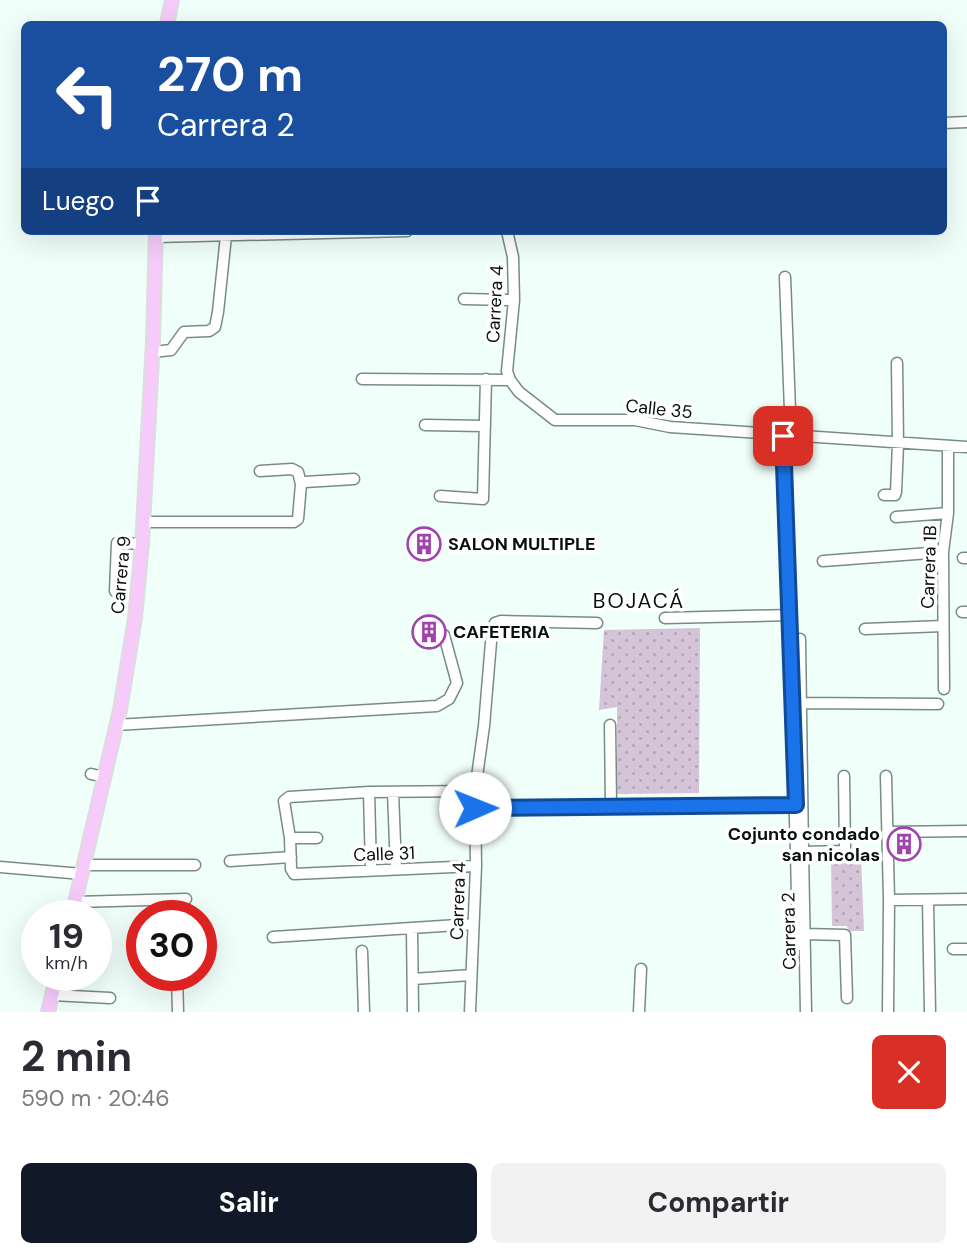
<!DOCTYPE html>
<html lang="es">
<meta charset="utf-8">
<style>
:root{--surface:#fff;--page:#f2f2f3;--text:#2b2b33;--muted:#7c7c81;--accent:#111827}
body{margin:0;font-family:"DM Sans",sans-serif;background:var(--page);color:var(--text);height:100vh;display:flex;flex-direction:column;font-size:26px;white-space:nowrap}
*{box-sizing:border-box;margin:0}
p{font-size:23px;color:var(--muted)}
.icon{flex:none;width:38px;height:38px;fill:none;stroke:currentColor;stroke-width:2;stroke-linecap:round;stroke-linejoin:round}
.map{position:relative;height:1012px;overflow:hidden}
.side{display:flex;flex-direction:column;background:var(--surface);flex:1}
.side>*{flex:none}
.top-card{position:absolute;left:21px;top:21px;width:926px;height:214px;border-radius:10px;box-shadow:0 7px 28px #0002;background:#1a4fa0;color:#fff;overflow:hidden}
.speed{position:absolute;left:21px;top:900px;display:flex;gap:14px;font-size:35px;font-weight:700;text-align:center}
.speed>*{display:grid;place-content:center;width:91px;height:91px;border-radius:50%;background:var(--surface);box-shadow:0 7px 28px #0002;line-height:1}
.speed small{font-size:18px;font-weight:400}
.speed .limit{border:10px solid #d22;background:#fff;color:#111}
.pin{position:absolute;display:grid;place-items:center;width:60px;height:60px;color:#fff;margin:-30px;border-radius:14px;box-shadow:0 4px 10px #0006}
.me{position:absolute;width:77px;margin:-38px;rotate:89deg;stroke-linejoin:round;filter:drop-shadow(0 0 5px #0008)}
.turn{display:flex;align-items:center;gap:24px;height:147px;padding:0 21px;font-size:32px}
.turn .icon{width:91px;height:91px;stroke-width:2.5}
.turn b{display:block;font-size:49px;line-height:60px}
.then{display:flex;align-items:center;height:66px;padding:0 21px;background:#0003;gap:14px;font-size:26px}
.round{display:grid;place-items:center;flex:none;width:74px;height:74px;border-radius:10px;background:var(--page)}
.overview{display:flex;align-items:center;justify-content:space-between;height:119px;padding:0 21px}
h1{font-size:42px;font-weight:700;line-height:52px}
.cta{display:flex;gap:14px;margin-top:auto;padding:14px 21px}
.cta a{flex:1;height:80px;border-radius:10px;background:var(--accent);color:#fff;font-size:28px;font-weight:700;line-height:80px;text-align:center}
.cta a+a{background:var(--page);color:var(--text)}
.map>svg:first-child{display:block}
.park{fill:url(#park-dots)}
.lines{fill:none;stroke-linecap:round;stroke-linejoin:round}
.minor-casing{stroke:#778c84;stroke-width:13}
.major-casing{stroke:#dcdddd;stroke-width:16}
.minor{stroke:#fff;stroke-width:10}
.major{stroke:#f6cbfb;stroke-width:12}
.route-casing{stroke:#114b97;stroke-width:18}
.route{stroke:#1a73e8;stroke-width:12}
.labels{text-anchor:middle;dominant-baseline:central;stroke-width:7;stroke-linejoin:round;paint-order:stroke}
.street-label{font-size:18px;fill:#080f0d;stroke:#fff}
.poi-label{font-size:18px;font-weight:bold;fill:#080f0d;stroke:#fff;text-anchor:start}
.quarter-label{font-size:21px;letter-spacing:2px;fill:#080f0d;stroke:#fff}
</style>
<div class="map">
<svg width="967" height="1012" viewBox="0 0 967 1012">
<defs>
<pattern id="park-dots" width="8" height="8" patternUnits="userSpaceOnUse" patternTransform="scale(1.75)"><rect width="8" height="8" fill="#d5c4d7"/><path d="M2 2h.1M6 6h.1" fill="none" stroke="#b5a7b7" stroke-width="1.8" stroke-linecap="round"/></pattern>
</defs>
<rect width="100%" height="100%" fill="#f1fffa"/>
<path class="park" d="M700 628 699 793 617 794V707L599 710 604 630Z
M861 857 864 931H849L847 926H832L831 858Z"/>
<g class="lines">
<defs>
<path id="minor" d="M943 123 967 122
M507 231 513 257 514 300 507 371 510 380 519 392 555 420H635L670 427 967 447
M156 237 407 231
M785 277 791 437
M464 299 514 300
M153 352 171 350 184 332 209 331 215 327 218 312 226 236
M362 379 510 380
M425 425 485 426
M783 436 796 851 803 852 806 1012
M301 484 305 482 354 479
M884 495H895L896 492 898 444 897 363
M440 496 483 499 486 379
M896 517 948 513
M143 522H294L298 519 301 484 298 472 292 469 260 471
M123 543 142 544
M963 558H967
M823 561 943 552
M115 591 117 543
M962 612H967
M665 618 790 615
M865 629 943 626
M800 639 803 852 845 851 844 776
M944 689 943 552 948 513V446
M800 703 938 704
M116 725 437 706 449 699 457 683 444 635
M610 725 611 805
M91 774 104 777
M886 776 889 900 888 1012
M475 791 369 792 289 797 284 801 290 838 291 869 294 874 476 866
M369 792 371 870
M393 792 396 869
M475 808 800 804
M887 832 967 831
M290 838H317
M796 851 798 945
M230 861 291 857
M84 865H195
M0 867 82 874
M889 900 967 899
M928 900 930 1012
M75 902 186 899
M412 929 413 1012
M804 934 845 935 847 998
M273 937 473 924
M953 949H967
M362 951 364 1012
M177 975 178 1012
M413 979 471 975
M52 995 110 998
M470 1012 476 866 475 791 484 726 492 630 495 623 501 621 597 623
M639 1012 641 969"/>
<path id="major" d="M167 24 172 0
M72 915 120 710 135 618 142 544 153 341 156 231
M48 1012 57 975"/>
</defs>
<use href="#minor" class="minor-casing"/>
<use href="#major" class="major-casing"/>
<use href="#minor" class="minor"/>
<use href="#major" class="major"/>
</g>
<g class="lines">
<defs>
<path id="route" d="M475 808 796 805 783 436"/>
</defs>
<use href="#route" class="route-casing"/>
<use href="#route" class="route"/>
</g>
<defs>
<symbol id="building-ring" viewBox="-11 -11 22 22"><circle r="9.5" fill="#fff" stroke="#a043ac" stroke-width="1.5"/><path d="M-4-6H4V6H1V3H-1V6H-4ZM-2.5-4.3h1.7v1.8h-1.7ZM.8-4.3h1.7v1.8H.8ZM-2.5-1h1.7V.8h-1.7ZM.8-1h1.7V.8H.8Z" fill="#a043ac"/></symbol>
</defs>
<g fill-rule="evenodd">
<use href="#building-ring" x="405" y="525" width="38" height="38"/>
<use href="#building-ring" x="410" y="613" width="38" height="38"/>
<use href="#building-ring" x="885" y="825" width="38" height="38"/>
</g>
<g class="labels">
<g class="street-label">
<text transform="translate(495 304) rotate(-87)">Carrera 4</text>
<text transform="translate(659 409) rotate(6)">Calle 35</text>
<text transform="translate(929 567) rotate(-88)">Carrera 1B</text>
<text transform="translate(121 575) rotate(-85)">Carrera 9</text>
<text transform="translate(384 854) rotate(-2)">Calle 31</text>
<text transform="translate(458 901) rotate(-88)">Carrera 4</text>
<text transform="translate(789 931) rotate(-91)">Carrera 2</text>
</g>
<g class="poi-label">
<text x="448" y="544">SALON MULTIPLE</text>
<text x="453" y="632">CAFETERIA</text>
<text x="880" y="834" text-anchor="end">Cojunto condado<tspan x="880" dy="21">san nicolas</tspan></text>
</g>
<g class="quarter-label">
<text x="639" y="601">BOJACÁ</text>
</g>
</g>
</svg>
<div class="speed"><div>19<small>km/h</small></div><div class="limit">30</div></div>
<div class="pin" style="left:783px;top:436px;background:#d93025"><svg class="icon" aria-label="arrive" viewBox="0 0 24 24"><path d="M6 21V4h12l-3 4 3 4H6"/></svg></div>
<svg class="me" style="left:475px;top:808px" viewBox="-20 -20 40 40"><circle r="19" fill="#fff"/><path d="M0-13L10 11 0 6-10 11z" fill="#1a73e8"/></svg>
<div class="top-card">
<div class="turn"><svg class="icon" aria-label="left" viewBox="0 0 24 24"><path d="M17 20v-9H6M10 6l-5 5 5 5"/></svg><div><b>270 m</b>Carrera 2</div></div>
<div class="then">Luego<svg class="icon" aria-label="arrive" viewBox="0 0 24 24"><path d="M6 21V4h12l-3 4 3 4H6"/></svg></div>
</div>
</div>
<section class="side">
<div class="overview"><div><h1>2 min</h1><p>590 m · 20:46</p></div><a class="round" style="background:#d93025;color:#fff"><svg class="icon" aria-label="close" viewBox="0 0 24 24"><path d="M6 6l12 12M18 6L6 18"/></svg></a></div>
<div class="cta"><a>Salir</a><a>Compartir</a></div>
</section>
